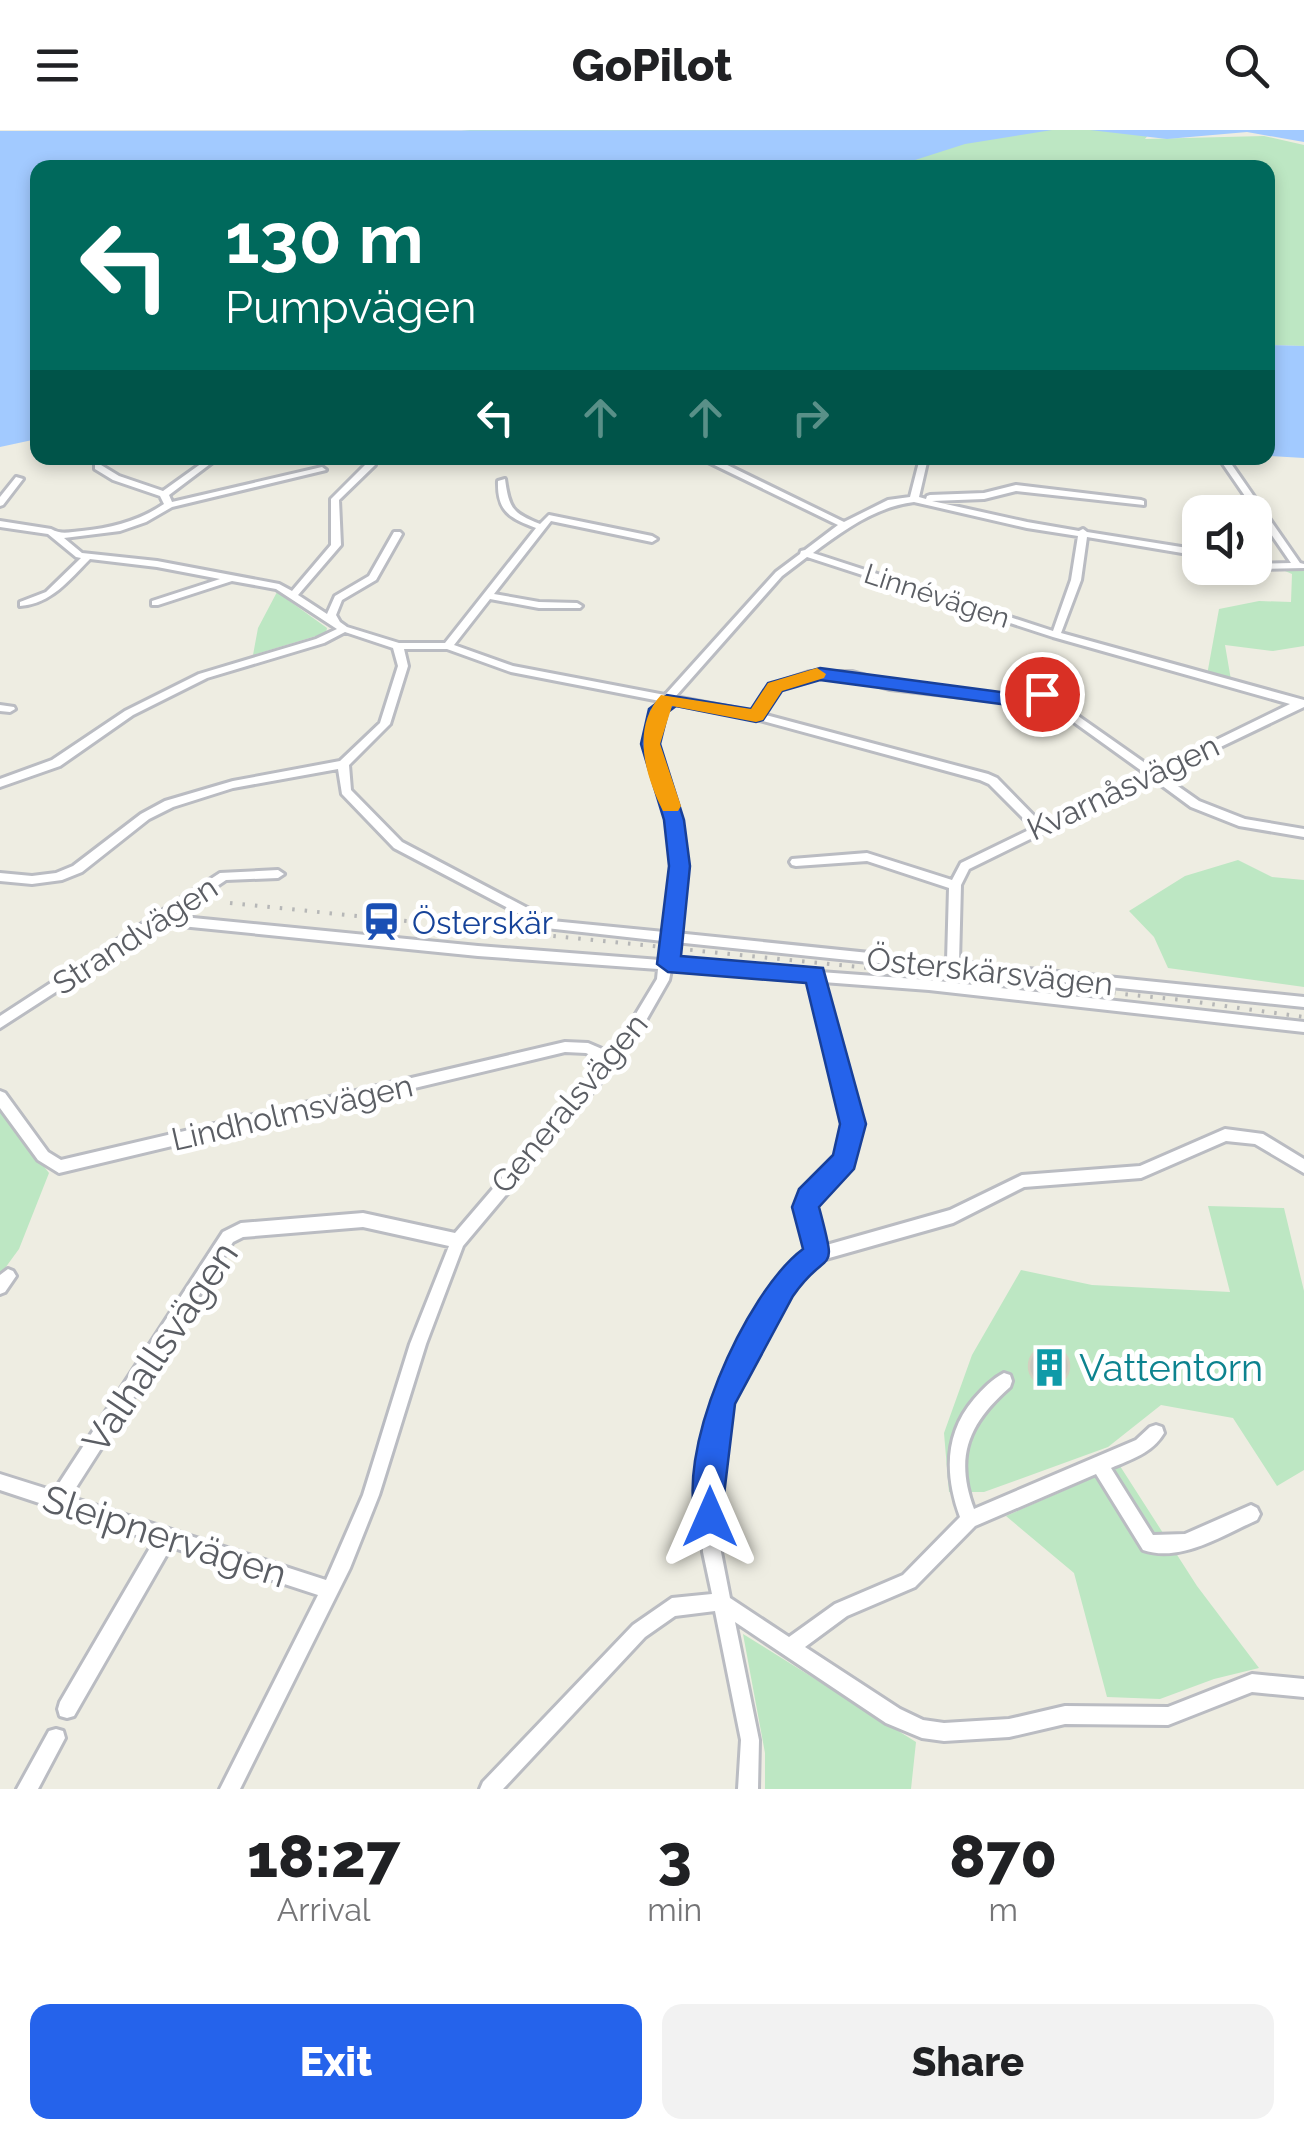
<!DOCTYPE html>
<meta charset="utf-8">
<style>
:root{--surface:#fff;--page:#f2f2f2;--text:#202124;--muted:#757577;--accent:#2563eb}
body{margin:0;font-family:Raleway,sans-serif;background:var(--page);color:var(--text);height:100vh;display:flex;flex-direction:column;font-size:38px;white-space:nowrap}
*{box-sizing:border-box;margin:0}
p{font-size:32px;color:var(--muted)}
.icon{flex:none;width:55px;height:55px;fill:none;stroke:currentColor;stroke-width:2;stroke-linecap:round;stroke-linejoin:round}
.map{position:relative;height:1659px;overflow:hidden}
.drawer{display:flex;flex-direction:column;background:var(--surface);flex:1}
.drawer>*{flex:none}
.banner{position:absolute;left:30px;top:30px;width:1245px;height:305px;border-radius:20px;box-shadow:0 5px 15px #0003;background:#00695c;color:#fff;overflow:hidden}
.buttons{position:absolute;left:1182px;top:365px;display:grid;gap:20px}
.buttons a{display:grid;place-items:center;width:90px;height:90px;border-radius:20px;background:var(--surface);box-shadow:0 5px 15px #0003;font-size:50px}
.pin{position:absolute;display:grid;place-items:center;width:85px;height:85px;color:#fff;margin:-42px;border:5px solid #fff;border-radius:50%;box-shadow:0 2px 10px #0007}
.me{position:absolute;width:110px;margin:-55px;rotate:0deg;stroke-linejoin:round;filter:drop-shadow(0 0 8px #0008)}
.turn{display:flex;align-items:center;gap:35px;height:210px;padding:0 30px;font-size:45px}
.turn .icon{width:130px;height:130px;stroke-width:2.5}
.turn b{display:block;font-size:70px;line-height:85px}
.lanes{display:flex;align-items:center;height:95px;padding:0 30px;background:#0003;justify-content:center;gap:50px;direction:ltr}
.lanes .off{opacity:.35}
.eta{display:flex;justify-content:space-evenly;align-items:center;height:170px;text-align:center}
.eta b{font-size:60px;font-weight:800;line-height:70px}
.button{display:flex;gap:20px;margin-top:auto;padding:20px 30px}
.button a{flex:1;height:115px;border-radius:20px;background:var(--accent);color:#fff;font-size:40px;font-weight:800;line-height:115px;text-align:center}
.button a+a{background:var(--page);color:var(--text)}
header{display:flex;justify-content:space-between;align-items:center;height:130px;padding:0 30px;background:var(--surface);font-size:45px;font-weight:800}
.map>svg:first-child{display:block}
.green{fill:#bde7c3}
.water{fill:#a2caff}
.building{fill:#c9c7bf;stroke:#d3d0c0;stroke-width:2.5}
.lines{fill:none;stroke-linecap:round;stroke-linejoin:round}
.minor-casing{stroke:#babcc2;stroke-width:6}
.minor{fill:#fff;fill-rule:evenodd}
.rail{stroke:#b6b7b7;stroke-width:4;stroke-dasharray:2.5 10;stroke-linecap:butt}
.route{fill:#2563eb;stroke:#184099;stroke-width:2.5}
.slow{fill:#f59e0b}
.labels{text-anchor:middle;dominant-baseline:central;stroke-width:10;stroke-linejoin:round;paint-order:stroke}
.far-street-label{font-size:28px;fill:#5b5e64;stroke:#fff}
.street-label{font-size:32px;fill:#5b5e64;stroke:#fff}
.transit-label{font-size:32px;fill:#164399;stroke:#fff;text-anchor:start}
.near-street-label{font-size:38px;fill:#5b5e64;stroke:#fff}
.near-culture-label{font-size:38px;fill:#0d838f;stroke:#fff;text-anchor:start}
</style>
<header><svg class="icon" aria-label="menu" viewBox="0 0 24 24"><path d="M4 6h16M4 12h16M4 18h16"/></svg>GoPilot<svg class="icon" aria-label="search" viewBox="0 0 24 24"><circle cx="10" cy="10" r="6"/><path d="M15 15l6 6"/></svg></header>
<div class="map">
<svg width="1304" height="1659" viewBox="0 0 1304 1659">
<rect width="100%" height="100%" fill="#eeede2"/>
<path class="green" d="M470 0H1152L1145 9 1264 6 1304 15V216L1268 215V38H139Z
M1304 440V516L1273 521 1225 515 1231 550 1207 545 1219 479 1259 471 1291 472 1292 444 1285 441Z
M277 462 327 498 326 503 253 525 258 498Z
M1238 730 1272 747 1304 750V857L1168 838 1154 807 1129 781 1185 746Z
M0 980 49 1043 19 1119 0 1145Z
M1208 1076 1284 1078 1304 1161V1340L1277 1356 1233 1288 1161 1275 1108 1317 984 1362H949L944 1303 972 1225 1021 1140 1092 1155 1230 1162Z
M1120 1336 1197 1456 1259 1538 1214 1549 1160 1569 1107 1567 1074 1443 1006 1386Z
M743 1504 916 1612 911 1659H765V1623Z"/>
<path class="water" d="M1052 0 965 14 890 38H38L37 309 0 317V1Z
M1090 0H1304V12L1247 2 1167 9Z
M1268 215 1304 216V328L1268 326Z"/>
<path class="building" d="M1029 1236a20 20 0 1 1 40 0a20 20 0 1 1-40 0Z"/>
<g class="lines">
<defs>
<path id="minor" d="M209 328H218L169 365 172 372 322 337 326 340 172 377 146 392 120 401 64 408 82 423 157 431 279 454 292 461 331 415V369L369 331H375V335L339 370 341 415 298 465 327 484 335 466 369 446 394 402H400L402 404 376 450 342 470 336 485 340 492 347 497 399 513H445L536 398C510 388 497 382 498 351L505 349C509 378 512 383 540 394L549 385 652 406 657 409 652 412 551 391 494 464 539 472 577 473 582 476 580 478H539L490 469 454 515 513 536 665 565 776 442 800 424 801 421 805 420 838 395 704 330 703 328H713L844 392 888 370 910 367 920 328H928L919 367 926 369 927 366 930 365 984 363 1016 355 1141 370 1144 371V375L1016 361 984 369 932 371 1027 392 1079 401 1083 399 1087 402 1200 420V426L1087 407 1081 450 1061 503 1304 570V577L1162 645 1199 671 1245 689 1304 699V707L1239 696 1191 677 1153 649 969 739 961 755 959 832 1304 867V877L675 812 672 831 810 841 815 839 820 842 929 850 1304 892V902L929 860 823 852 860 994 849 1035 815 1070 813 1077 823 1116 950 1080 1022 1045 1140 1036 1225 999 1263 1004 1304 1029V1043L1255 1014 1226 1011 1141 1048 1024 1057 953 1093 822 1130 798 1148 751 1226 729 1272 716 1351 721 1422 730 1468 789 1507 835 1474 903 1445 960 1387C945 1346 944 1304 974 1269 983 1259 992 1249 1004 1243L1010 1245 1012 1251 1010 1257C969 1293 954 1326 974 1379L1136 1310 1150 1297 1156 1295 1162 1297 1164 1303C1152 1323 1132 1329 1111 1338L1153 1405 1185 1404 1251 1375 1257 1378 1260 1384 1257 1390C1223 1405 1181 1433 1143 1420L1096 1344 975 1396 915 1457 847 1486 805 1517 900 1579 923 1590 944 1593 1009 1589 1065 1576 1168 1577 1252 1544 1304 1549V1567L1252 1562 1168 1595 1065 1594 1009 1607 944 1611 922 1608 886 1593 735 1492 759 1610 758 1659H738L741 1610 715 1481 675 1486 645 1507 503 1659H480L483 1652 633 1495 672 1468 712 1464 703 1422 700 1351 713 1271 739 1216 788 1138 810 1121C805 1102 796 1082 803 1062L838 1028 846 994 810 851 671 840 669 850 632 915 463 1116 426 1214 379 1365 350 1438 240 1659H220L318 1465 171 1417 74 1586 67 1588 60 1586 58 1579 60 1572 154 1411 0 1360V1344L54 1361 223 1102 241 1093 363 1083 455 1103 602 931 586 923 565 922 59 1043 38 1030 0 978V961L5 963 48 1022 61 1030 565 912 588 913 609 922 622 907 657 849 658 839 478 826 161 794 0 898V886L220 743 278 740 284 744 278 748 226 750 173 786 478 816 660 830 663 811 546 798 394 718 342 664 338 639 233 658 173 677 149 689 82 742 62 750 32 754 0 751V743L32 746 56 743 73 736 141 684 165 671 233 651 340 631 380 593 398 536 393 518 345 502 324 513 207 548 133 585 60 636 0 657V649L52 630 125 581 199 544 316 509 337 499 276 459 232 451 158 475H152V471L220 449 157 437 90 429C69 450 51 474 20 476V472L46 462 81 428 76 427 48 404 0 397V391L51 399C61 405 70 402 82 401 112 398 139 391 164 374L160 366 113 350 95 339V335H101L119 346 163 361ZM914 372 1027 398 1078 406 1071 450 1053 501 813 423C844 400 875 377 914 372ZM807 427 1053 507 1290 574 1155 640 1041 560 1008 566 890 553 852 542H809L771 555 753 582 675 567 782 446ZM404 519H447L511 542 660 571 654 579 646 613 668 690 674 736 664 802 552 791 402 712 351 660 349 635 390 594 408 536ZM810 548H852L890 559 1008 572 1039 567 1146 644 1042 694 997 648 988 644 762 584 779 559ZM670 573 756 589 980 650 989 654 1033 698 961 733 952 750 867 723 792 729 790 732 792 735 796 736 867 731 949 758 947 831 676 803 686 736 680 690 656 613 664 580ZM363 1097 449 1116 410 1214 363 1365 326 1450 70 1367 233 1112 243 1107Z
M1227 331 1230 332 1300 433 1304 434V438L1252 439 1251 438H1255V434L1291 433 1223 334Z
M16 347 23 349 3 375 0 376V367Z
M0 575 14 577 15 579 10 582 0 581Z
M8 1139 13 1141 16 1146 5 1162 0 1164V1145Z
M56 1599 63 1601 65 1608 38 1659H17L49 1601Z"/>
</defs>
<use href="#minor" class="minor-casing"/>
<use href="#minor" class="minor"/>
<path class="rail" d="M230 773 1182 870 1304 887"/>
</g>
<path class="route" d="M820 538 1008 563 1042 557 1051 564 1008 575 820 550 782 561 763 590 756 592 676 576 668 582 660 614 684 690 690 736 681 826 823 838 866 994 854 1039 819 1077C839 1151 828 1115 793 1166L735 1274 720 1398 710 1402 699 1398C670 1328 746 1161 803 1119L792 1077 799 1059 833 1025 840 994 806 853 668 842 657 834 669 736 664 690 641 614 649 579 667 565 751 579 768 553Z"/>
<path class="slow" d="M817 538 826 544 824 548 782 561 763 590 756 592 672 576 660 614 681 676 678 681H663C645 645 631 598 661 565L751 579 768 553Z"/>
<defs>
<symbol id="station-bare" viewBox="-9 -9 18 18"><path d="M-3-6H3Q5-6 5-4V2Q5 4 3 4L4.5 6H3L1.5 4h-3L-3 6H-4.5L-3 4Q-5 4-5 2V-4Q-5-6-3-6ZM-3.5-4v3h7v-3ZM-3.5 1v1.5H-2V1ZM2 1v1.5H3.5V1Z" fill="#1a4fb4" stroke="#fff" stroke-width="2.5" paint-order="stroke"/></symbol>
<symbol id="building-bare" viewBox="-9 -9 18 18"><path d="M-4-6H4V6H1V3H-1V6H-4ZM-2.5-4.3h1.7v1.8h-1.7ZM.8-4.3h1.7v1.8H.8ZM-2.5-1h1.7V.8h-1.7ZM.8-1h1.7V.8H.8Z" fill="#0f9aa8" stroke="#fff" stroke-width="2.5" paint-order="stroke"/></symbol>
</defs>
<g fill-rule="evenodd">
<use href="#station-bare" x="354" y="764" width="55" height="55"/>
<use href="#building-bare" x="1022" y="1210" width="55" height="55"/>
</g>
<g class="labels">
<g class="far-street-label">
<text transform="translate(937 466) rotate(18)">Linnévägen</text>
</g>
<g class="street-label">
<text transform="translate(1123 657) rotate(-25)">Kvarnåsvägen</text>
<text transform="translate(135 805) rotate(-33)">Strandvägen</text>
<text transform="translate(990 841) rotate(6)">Österskärsvägen</text>
<text transform="translate(569 973) rotate(-50)">Generalsvägen</text>
<text transform="translate(292 982) rotate(-13)">Lindholmsvägen</text>
</g>
<g class="transit-label">
<text x="412" y="792">Österskär</text>
</g>
<g class="near-street-label">
<text transform="translate(160 1217) rotate(-56)">Valhallsvägen</text>
<text transform="translate(165 1406) rotate(18)">Sleipnervägen</text>
</g>
<g class="near-culture-label">
<text x="1079" y="1237">Vattentorn</text>
</g>
</g>
</svg>
<div class="buttons">
<a><svg class="icon" aria-label="sound" viewBox="0 0 24 24"><path d="M4 9h4l5-4v14l-5-4H4zM17 9q2 3 0 6"/></svg></a>
</div>
<div class="pin" style="left:1042px;top:564px;background:#d93025"><svg class="icon" aria-label="arrive" viewBox="0 0 24 24"><path d="M6 21V4h12l-3 4 3 4H6"/></svg></div>
<svg class="me" style="left:710px;top:1387px" viewBox="-20 -20 40 40"><path d="M0-17L14 15 0 8-14 15z" fill="#2563eb" stroke="#fff" stroke-width="4"/></svg>
<div class="banner">
<div class="turn"><svg class="icon" aria-label="left" viewBox="0 0 24 24"><path d="M17 20v-9H6M10 6l-5 5 5 5"/></svg><div><b>130 m</b>Pumpvägen</div></div>
<div class="lanes"><svg class="icon" aria-label="left" viewBox="0 0 24 24"><path d="M17 20v-9H6M10 6l-5 5 5 5"/></svg><svg class="icon off" aria-label="ahead" viewBox="0 0 24 24"><path d="M12 20V5M6 11l6-6 6 6"/></svg><svg class="icon off" aria-label="ahead" viewBox="0 0 24 24"><path d="M12 20V5M6 11l6-6 6 6"/></svg><svg class="icon off" aria-label="right" viewBox="0 0 24 24"><path d="M7 20v-9h11M14 6l5 5-5 5"/></svg></div>
</div>
</div>
<section class="drawer">
<div class="eta">
<div><b>18:27</b><p>Arrival</p></div>
<div><b>3</b><p>min</p></div>
<div><b>870</b><p>m</p></div>
</div>
<div class="button"><a>Exit</a><a>Share</a></div>
</section>
